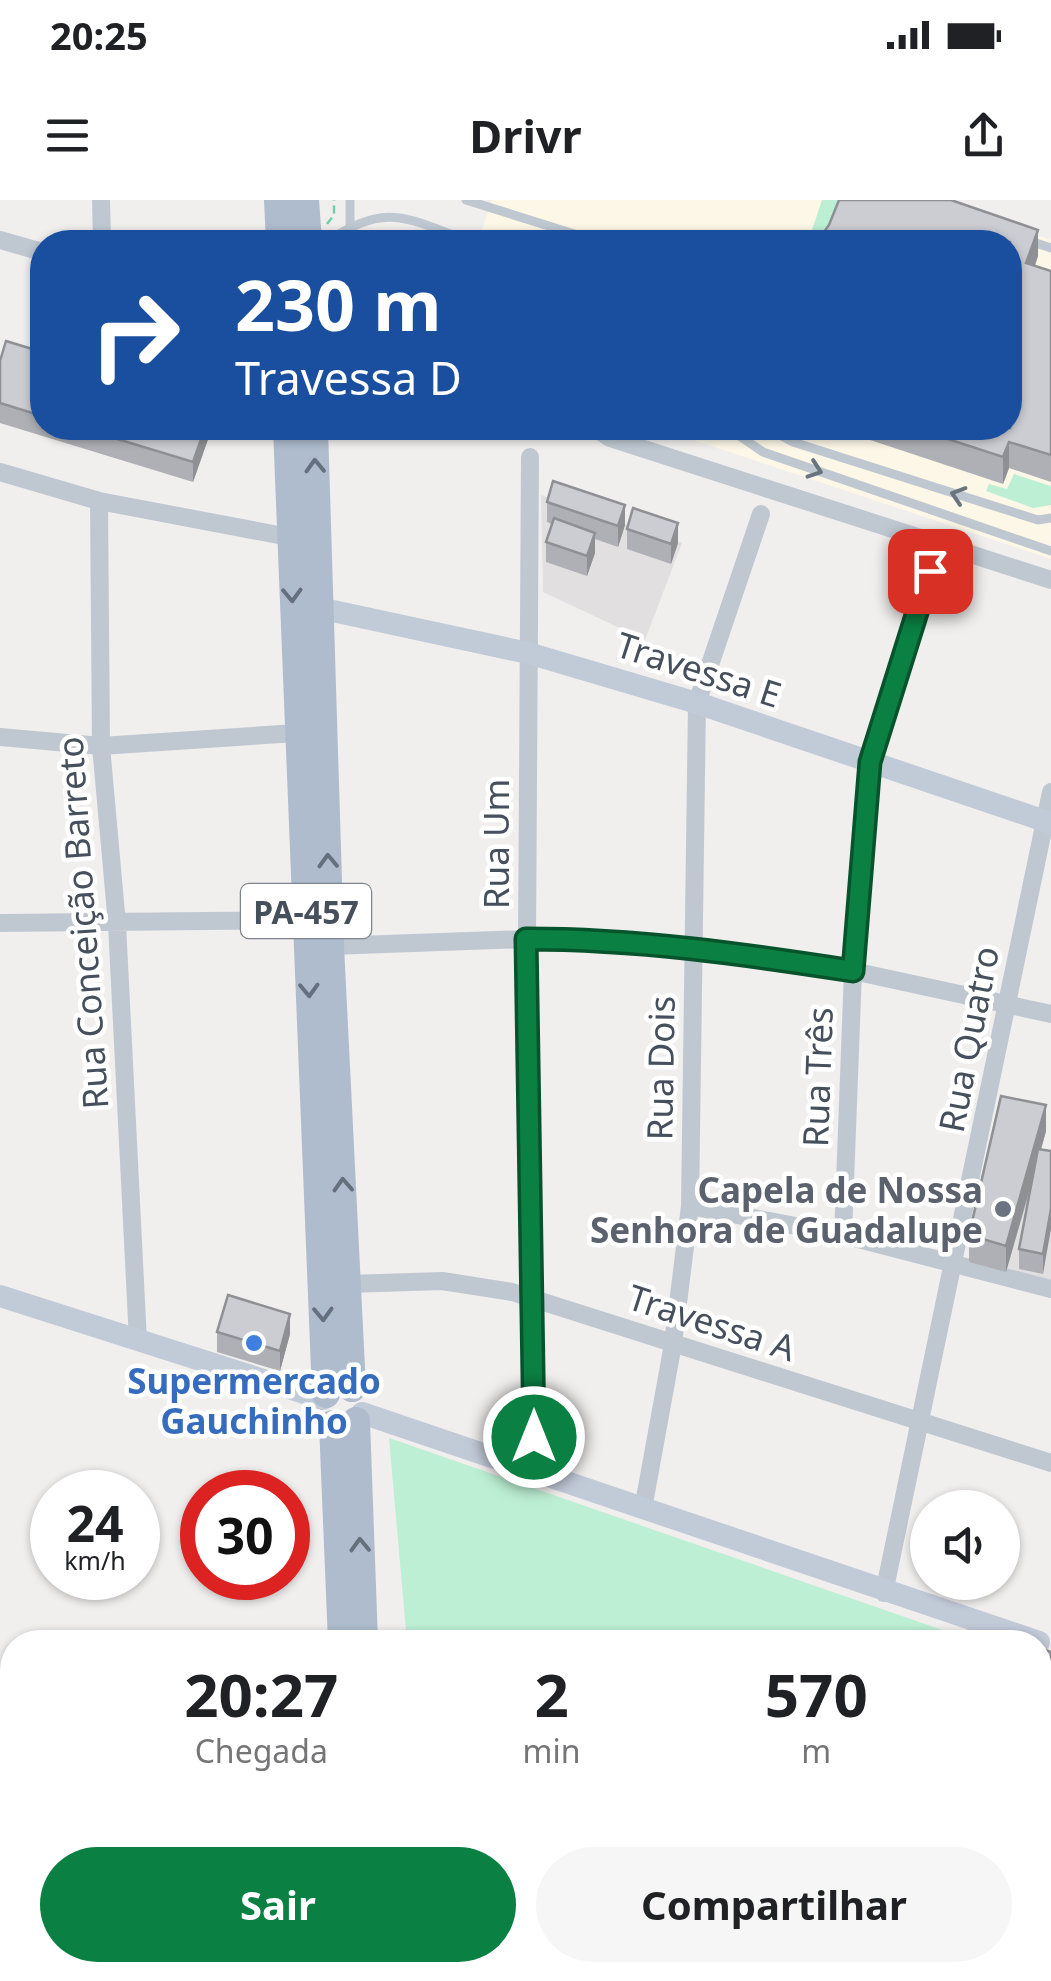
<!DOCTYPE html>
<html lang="pt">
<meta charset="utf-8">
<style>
:root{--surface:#fff;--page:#f6f6f6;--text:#202124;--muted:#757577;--accent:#0b8043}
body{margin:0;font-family:"Noto Sans",sans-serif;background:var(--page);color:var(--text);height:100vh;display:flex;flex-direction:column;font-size:38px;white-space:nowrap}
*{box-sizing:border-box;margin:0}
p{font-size:32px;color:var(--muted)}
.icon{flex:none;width:55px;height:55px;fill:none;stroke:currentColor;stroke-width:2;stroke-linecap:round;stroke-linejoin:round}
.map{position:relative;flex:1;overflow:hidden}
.side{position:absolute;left:0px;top:1430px;width:1052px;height:352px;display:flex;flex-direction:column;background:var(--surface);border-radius:40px 40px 0 0;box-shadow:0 2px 8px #0004}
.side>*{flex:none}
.guide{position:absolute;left:30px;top:30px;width:992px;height:210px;border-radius:40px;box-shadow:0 2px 8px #0004;background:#1a4fa0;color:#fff;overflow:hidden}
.tools{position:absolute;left:910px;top:1290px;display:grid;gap:20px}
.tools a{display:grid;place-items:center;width:110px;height:110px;border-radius:50%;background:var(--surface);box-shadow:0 2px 8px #0004;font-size:50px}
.speed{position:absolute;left:30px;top:1270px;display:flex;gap:20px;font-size:50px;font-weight:700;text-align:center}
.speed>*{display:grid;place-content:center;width:130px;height:130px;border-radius:50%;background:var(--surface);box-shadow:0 2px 8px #0004;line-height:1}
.speed small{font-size:25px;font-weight:400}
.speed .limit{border:15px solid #d22;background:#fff;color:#111}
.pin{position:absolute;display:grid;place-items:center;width:85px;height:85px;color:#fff;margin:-42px;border-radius:20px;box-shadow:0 5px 15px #0006}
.me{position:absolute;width:110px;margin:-55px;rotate:0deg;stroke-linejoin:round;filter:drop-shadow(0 0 8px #0008)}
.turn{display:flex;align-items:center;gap:35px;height:210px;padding:0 40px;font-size:45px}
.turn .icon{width:130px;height:130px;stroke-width:2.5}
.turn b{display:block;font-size:70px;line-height:85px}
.eta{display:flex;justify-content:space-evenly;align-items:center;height:170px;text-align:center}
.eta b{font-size:60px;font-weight:700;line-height:70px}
.action{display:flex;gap:20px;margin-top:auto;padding:20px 40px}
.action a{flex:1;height:115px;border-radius:60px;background:var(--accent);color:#fff;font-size:40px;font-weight:700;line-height:115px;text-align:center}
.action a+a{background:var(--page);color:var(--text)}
.status{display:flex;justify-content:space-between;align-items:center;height:70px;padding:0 50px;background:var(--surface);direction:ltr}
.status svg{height:28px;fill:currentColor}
header{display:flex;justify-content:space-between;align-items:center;height:130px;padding:0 40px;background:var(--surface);font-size:45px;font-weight:700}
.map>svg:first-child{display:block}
.commercial{fill:#fcf7e7}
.education{fill:#e2dfe0}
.green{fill:#bcefd3}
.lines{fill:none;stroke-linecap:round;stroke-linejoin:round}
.path{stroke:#74cda7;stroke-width:2.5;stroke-dasharray:8 5;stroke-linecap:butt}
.lane{stroke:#bfc8d1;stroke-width:9}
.street{stroke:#bfc8d1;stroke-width:18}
.secondary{stroke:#c1cad7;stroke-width:22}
.primary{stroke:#aebccd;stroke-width:28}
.wall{fill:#afb0b5}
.shaded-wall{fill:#8e9094}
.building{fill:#cbcdd3;stroke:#8e9094;stroke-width:2.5}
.oneway{stroke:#65707e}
.oneway2{stroke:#6a747f}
.route-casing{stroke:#07532c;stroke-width:25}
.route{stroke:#0b8043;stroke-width:18}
.worship-dot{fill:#6b7280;stroke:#fff;stroke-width:4}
.shop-dot{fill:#3f7fe0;stroke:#fff;stroke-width:4}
.labels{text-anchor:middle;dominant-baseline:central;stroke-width:9;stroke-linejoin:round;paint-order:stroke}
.shield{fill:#fff;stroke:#7e848d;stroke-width:2.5}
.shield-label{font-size:32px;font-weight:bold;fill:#46505c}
.street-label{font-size:35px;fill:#46505c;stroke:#fff}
.worship-label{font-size:35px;font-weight:bold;fill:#5b616d;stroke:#fff;text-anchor:end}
.shop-label{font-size:35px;font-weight:bold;fill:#366cbe;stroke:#fff}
</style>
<div class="status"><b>20:25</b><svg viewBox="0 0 49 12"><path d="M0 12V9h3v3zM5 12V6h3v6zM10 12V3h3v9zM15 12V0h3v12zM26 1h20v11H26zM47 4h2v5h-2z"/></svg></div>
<header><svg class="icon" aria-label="menu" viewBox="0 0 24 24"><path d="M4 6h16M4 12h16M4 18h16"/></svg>Drivr<svg class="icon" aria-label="share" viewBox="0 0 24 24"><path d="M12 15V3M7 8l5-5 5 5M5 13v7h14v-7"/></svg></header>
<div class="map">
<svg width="1051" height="1781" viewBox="0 0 1051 1781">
<rect width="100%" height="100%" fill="#f1eeee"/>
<path class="commercial" d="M492 0H932L1051 40V359L657 228H1010V42H478Z
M378 31 393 32 425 42H354Z"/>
<path class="education" d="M541 295 682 343 645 440 543 392Z
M1040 955 1051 957V1085L1006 1072Z
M0 1659 12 1663V1764L0 1760Z
M32 1770H313V1781H65Z"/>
<path class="green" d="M822 0H838L824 42H808Z
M1014 274 1051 286V305L1033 308 986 291 989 284 1007 289Z
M389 1238 977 1442H407Z
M0 1675 12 1679V1729L0 1724Z
M1040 1685 1051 1721V1781H417L416 1770H1040Z"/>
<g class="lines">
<path class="path" d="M327 24 334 15V0"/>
<path class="lane" d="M466 0 600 42
M350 24V0
M1030 41 1051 48
M326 42C388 0 407 19 472 42
M728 228 763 252 1051 351
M767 228 793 242 1038 320 1051 318"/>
<path class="street" d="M101 0 102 42
M0 40 42 52
M595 228 610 238 1051 380
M530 257 527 739 534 1271
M0 272 99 301 289 337
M99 301 101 546 117 724 138 1141
M0 537 101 546 297 533
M0 723 306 720
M330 746 527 739H611L694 746 853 771 1051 814
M690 1006 843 1035 1051 1089
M843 1035 853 771 870 562 929 371
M348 1084 442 1081 512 1092 1051 1263
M643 1309 673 1144 690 1006 697 503 761 314
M884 1393 1051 592"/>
<path class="secondary" d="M319 408 528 453 697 503 1051 623
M0 1096 323 1199
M362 1213 1039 1442"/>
<path class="primary" d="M278 0 280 42
M305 0 308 42
M287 228 326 1194
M314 228 330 746 352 1188
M356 1221 364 1442
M333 1224 342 1442
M354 1770V1781
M374 1770 375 1781"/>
</g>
<path class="wall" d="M1010 42 1038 56 1035 66 1051 71V282L1009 268 1003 284 834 228H1010Z
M42 152V228H212L193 282 0 223V161Z
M547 302 625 325 618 347 595 339V353L587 376 546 362V342L552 324 547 322Z
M627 329 678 343 671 364 627 349Z
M1046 931 1041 950 1051 951 1043 1074 1019 1069V1049L1032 983 1006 1072 969 1062V1035Z
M217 1132 290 1134 280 1171 217 1152Z
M1040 1448 1051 1452V1671L1040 1668V1578L1045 1579 1046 1568 1040 1566Z
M67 1770H142L139 1781H99L67 1771Z
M142 1774 219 1781H142Z"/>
<path class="shaded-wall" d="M1038 30V56L1026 89V63Z
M205 228H212L193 282V262Z
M1009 242V268L1003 284V257Z
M625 305V325L618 347V326Z
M678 323V343L671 364V344Z
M595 333V353L587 376V356Z
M1046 905V931L1006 1072V1046Z
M1051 1009V1029L1043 1074V1054Z
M290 1114V1134L280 1171V1151Z
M1051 1534V1554L1046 1568V1547Z
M137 1770H142L139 1781H136Z
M265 1770H272L268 1781H262Z"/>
<path class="building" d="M839 0H951L1038 30 1026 63 1051 71V255L1009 242 1003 257 914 228H1010V42H817L829 25Z
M6 141 42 152V216L0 203V161Z
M81 228H205L193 262Z
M553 281 625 305 618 326 547 302Z
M633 308 678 323 671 344 627 329Z
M554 318 595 333 587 356 546 342Z
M1001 896 1046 905 1006 1046 969 1035Z
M1038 949 1051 951V1009L1043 1054 1019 1049Z
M228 1095 290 1114 280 1151 217 1132Z
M1040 1448 1051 1452V1499L1040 1495Z
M1040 1499 1051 1503V1534L1046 1547 1040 1545Z
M1048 1554 1051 1555V1601L1040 1598V1578L1045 1579Z
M1043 1603 1051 1606V1651L1040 1648V1625Z
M0 1752 12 1756V1770H57L92 1781H0Z
M144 1770H209L219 1774 217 1781H164L142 1774Z
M241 1770H265L262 1781H237Z"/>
<defs><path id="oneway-chevron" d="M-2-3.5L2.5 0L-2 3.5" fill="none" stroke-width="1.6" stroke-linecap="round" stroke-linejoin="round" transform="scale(2.5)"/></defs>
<g class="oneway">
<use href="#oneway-chevron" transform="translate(315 266) rotate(-92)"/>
<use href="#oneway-chevron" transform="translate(292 395) rotate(88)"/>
<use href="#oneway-chevron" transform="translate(328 661) rotate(-92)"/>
<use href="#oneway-chevron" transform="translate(309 790) rotate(88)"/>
<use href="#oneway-chevron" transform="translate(343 985) rotate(-93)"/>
<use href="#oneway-chevron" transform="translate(323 1114) rotate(88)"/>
<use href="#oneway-chevron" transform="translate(360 1345) rotate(-92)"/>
</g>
<g class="oneway2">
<use href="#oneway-chevron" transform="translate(815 270) rotate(19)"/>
<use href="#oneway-chevron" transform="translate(958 295) rotate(-162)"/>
</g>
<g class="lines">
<defs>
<path id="route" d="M534 1237 526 739C638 739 743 754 853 771L870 562 930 371"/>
</defs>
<use href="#route" class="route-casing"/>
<use href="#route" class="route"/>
</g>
<circle class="worship-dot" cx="1003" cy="1009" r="10"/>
<circle class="shop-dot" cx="254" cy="1143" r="10"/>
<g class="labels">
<rect class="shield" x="241" y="684" width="130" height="54" rx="8"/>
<g class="shield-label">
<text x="306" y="711">PA-457</text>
</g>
<g class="street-label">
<text transform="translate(699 469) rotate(18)">Travessa E</text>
<text transform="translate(495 644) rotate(-90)">Rua Um</text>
<text transform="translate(82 723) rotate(-94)">Rua Conceição Barreto</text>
<text transform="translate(968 839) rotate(-79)">Rua Quatro</text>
<text transform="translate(660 868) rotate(-89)">Rua Dois</text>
<text transform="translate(817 877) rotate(-88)">Rua Três</text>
<text transform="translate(712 1122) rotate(18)">Travessa A</text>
</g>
<g class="worship-label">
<text x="983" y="989">Capela de Nossa<tspan x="983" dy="40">Senhora de Guadalupe</tspan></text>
</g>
<g class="shop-label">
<text x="254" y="1180">Supermercado<tspan x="254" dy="40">Gauchinho</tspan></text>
</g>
</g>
</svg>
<div class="tools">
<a><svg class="icon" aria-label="sound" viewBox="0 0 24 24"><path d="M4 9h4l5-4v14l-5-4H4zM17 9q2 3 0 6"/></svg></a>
</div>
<div class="speed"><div>24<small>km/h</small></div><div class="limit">30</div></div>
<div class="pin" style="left:930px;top:371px;background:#d93025"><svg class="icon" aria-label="arrive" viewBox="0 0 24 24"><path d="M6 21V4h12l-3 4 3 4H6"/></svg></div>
<svg class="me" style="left:534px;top:1237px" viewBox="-20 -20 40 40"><circle r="17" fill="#0b8043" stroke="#fff" stroke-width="3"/><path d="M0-11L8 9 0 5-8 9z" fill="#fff"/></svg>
<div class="guide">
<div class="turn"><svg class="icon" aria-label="right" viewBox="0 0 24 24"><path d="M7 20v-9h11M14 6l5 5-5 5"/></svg><div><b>230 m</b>Travessa D</div></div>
</div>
<section class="side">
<div class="eta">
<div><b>20:27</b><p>Chegada</p></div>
<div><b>2</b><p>min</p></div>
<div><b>570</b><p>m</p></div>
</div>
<div class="action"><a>Sair</a><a>Compartilhar</a></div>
</section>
</div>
